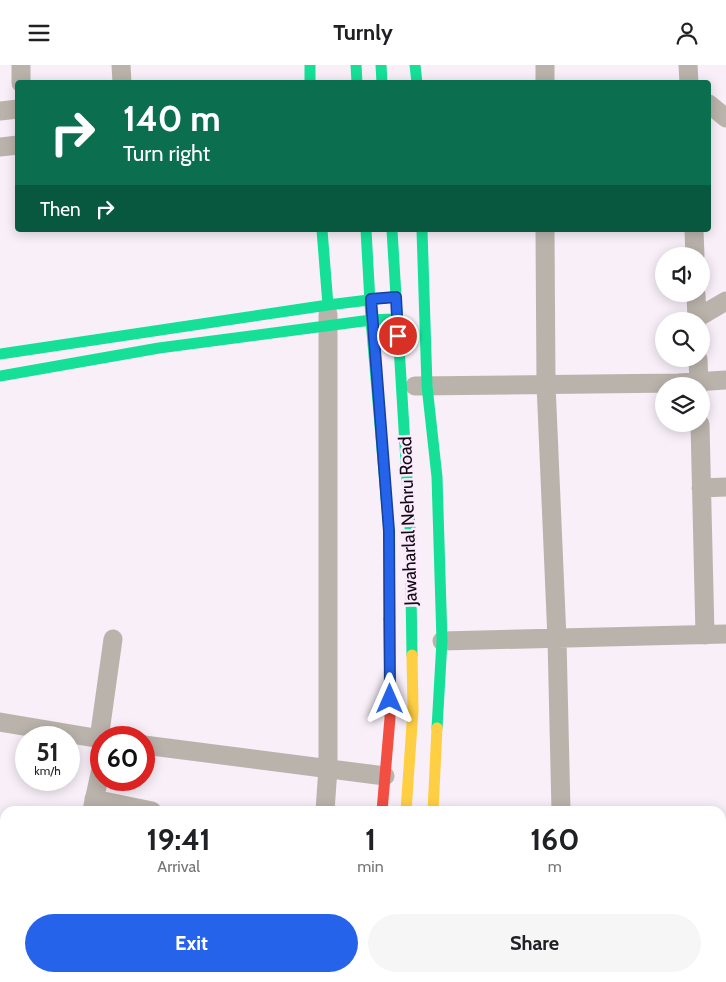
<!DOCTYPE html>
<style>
:root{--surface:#fff;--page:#f6f6f6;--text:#202124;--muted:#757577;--accent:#2563eb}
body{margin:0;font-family:Cabin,sans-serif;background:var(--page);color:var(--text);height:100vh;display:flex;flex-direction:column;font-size:19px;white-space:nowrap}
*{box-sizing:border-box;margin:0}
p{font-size:16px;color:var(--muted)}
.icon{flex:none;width:28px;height:28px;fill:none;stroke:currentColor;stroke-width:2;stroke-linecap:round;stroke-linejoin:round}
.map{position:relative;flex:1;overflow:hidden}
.drawer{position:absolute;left:0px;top:741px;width:726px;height:176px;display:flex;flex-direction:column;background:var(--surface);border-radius:15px 15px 0 0;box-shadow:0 2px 12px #0003}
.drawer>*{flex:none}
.hud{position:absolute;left:15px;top:15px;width:696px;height:152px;border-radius:5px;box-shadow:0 2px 12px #0003;background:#0b6e4f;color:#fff;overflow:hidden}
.buttons{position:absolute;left:655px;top:182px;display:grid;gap:10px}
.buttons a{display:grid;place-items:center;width:55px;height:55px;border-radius:50%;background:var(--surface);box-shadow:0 2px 12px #0003;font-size:25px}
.speed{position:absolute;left:15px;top:661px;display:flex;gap:10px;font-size:25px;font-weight:700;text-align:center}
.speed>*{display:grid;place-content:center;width:65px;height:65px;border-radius:50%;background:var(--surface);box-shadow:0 2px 12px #0003;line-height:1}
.speed small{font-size:12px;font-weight:400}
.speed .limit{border:8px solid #d22;background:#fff;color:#111}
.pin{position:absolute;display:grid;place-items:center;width:42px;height:42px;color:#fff;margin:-21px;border:2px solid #fff;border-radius:50%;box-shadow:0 1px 5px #0007}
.me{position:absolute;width:55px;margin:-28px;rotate:0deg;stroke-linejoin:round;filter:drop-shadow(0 0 4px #0008)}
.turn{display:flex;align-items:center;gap:18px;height:105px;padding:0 25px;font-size:22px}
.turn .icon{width:65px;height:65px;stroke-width:2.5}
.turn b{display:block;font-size:35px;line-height:42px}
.then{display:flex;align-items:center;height:48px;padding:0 25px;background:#0003;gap:10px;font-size:19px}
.eta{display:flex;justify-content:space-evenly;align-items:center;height:85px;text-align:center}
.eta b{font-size:30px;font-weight:700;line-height:35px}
.cta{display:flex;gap:10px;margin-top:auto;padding:10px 25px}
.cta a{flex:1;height:58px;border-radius:30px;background:var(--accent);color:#fff;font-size:20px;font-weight:700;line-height:58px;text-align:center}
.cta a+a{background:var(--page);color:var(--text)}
header{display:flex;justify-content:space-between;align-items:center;height:65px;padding:0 25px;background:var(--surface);font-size:22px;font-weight:700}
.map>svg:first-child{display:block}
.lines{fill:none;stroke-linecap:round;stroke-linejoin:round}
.street{stroke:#bab3ac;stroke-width:19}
.fast{stroke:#16e098;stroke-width:11}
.slow{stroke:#ffcf43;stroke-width:11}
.jam{stroke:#f24e42;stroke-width:11}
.route-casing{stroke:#184099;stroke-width:12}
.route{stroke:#2563eb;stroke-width:9}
.labels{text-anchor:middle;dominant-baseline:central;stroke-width:5;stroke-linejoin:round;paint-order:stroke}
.street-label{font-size:18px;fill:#120913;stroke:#fbebfd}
</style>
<header><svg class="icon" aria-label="menu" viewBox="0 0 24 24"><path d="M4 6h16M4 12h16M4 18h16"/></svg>Turnly<svg class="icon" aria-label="person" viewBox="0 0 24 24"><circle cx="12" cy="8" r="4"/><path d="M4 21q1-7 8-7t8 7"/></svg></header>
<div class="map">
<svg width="726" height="917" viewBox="0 0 726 917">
<rect width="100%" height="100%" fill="#f8eff9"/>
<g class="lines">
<path class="street" d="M21 0V18
M121 0 122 18
M688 0 689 18
M545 18V0
M709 39 726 53
M0 46 18 44
M0 82 18 80
M545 165 546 319 557 574 561 746
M694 165 695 191
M696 229 697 256
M697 253 726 236
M698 294 699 321
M415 321 678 318 726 315
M700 359 705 570
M701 423 726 422
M442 576 726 569
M0 657 101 674
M99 674 113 574
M144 680 385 711
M94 734 152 746
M92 745 101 704
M325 746 328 703V249
M0 776 5 777
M0 876 5 878
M48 917 49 912
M312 917 313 912"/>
<path class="fast" d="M310 0V18
M356 0 357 18
M381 0 382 18
M415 0 417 18
M322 165 328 240
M366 165 371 255 389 466V554
M392 165 410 463 412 590
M422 165 427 321 437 412 442 576 437 663
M0 289 328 240 393 232
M0 311 159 283 371 255 392 254
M367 912V917"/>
<path class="slow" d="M406 746 413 645 412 590
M433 746 437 663
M423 912V917
M391 917 392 912"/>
<path class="jam" d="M382 746 390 653 389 554"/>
</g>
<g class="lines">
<defs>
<path id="route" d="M390 634 389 466 371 234 396 232 398 271"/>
</defs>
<use href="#route" class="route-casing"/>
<use href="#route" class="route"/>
</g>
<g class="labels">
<g class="street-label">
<text transform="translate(408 456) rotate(-92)">Jawaharlal Nehru Road</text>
</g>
</g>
</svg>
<div class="buttons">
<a><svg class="icon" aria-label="sound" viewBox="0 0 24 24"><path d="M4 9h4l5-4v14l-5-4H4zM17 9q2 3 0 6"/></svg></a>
<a><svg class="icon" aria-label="search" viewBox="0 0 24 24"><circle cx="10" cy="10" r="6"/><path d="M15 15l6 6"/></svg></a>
<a><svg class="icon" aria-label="layers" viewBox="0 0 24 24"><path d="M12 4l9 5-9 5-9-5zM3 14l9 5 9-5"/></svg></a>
</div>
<div class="speed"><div>51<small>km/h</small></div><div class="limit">60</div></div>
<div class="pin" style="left:398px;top:271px;background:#d93025"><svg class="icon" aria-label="arrive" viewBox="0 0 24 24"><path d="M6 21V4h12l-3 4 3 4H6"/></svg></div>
<svg class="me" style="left:390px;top:634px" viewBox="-20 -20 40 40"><path d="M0-17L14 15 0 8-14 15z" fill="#2563eb" stroke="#fff" stroke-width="4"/></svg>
<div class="hud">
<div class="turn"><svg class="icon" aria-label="right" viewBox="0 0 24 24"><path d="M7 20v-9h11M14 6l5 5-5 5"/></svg><div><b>140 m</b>Turn right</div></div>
<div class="then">Then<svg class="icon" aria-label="right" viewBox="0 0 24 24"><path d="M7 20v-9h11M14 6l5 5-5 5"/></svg></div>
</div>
<section class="drawer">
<div class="eta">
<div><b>19:41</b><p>Arrival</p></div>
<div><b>1</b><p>min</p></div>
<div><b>160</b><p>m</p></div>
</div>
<div class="cta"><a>Exit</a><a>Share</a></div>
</section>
</div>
